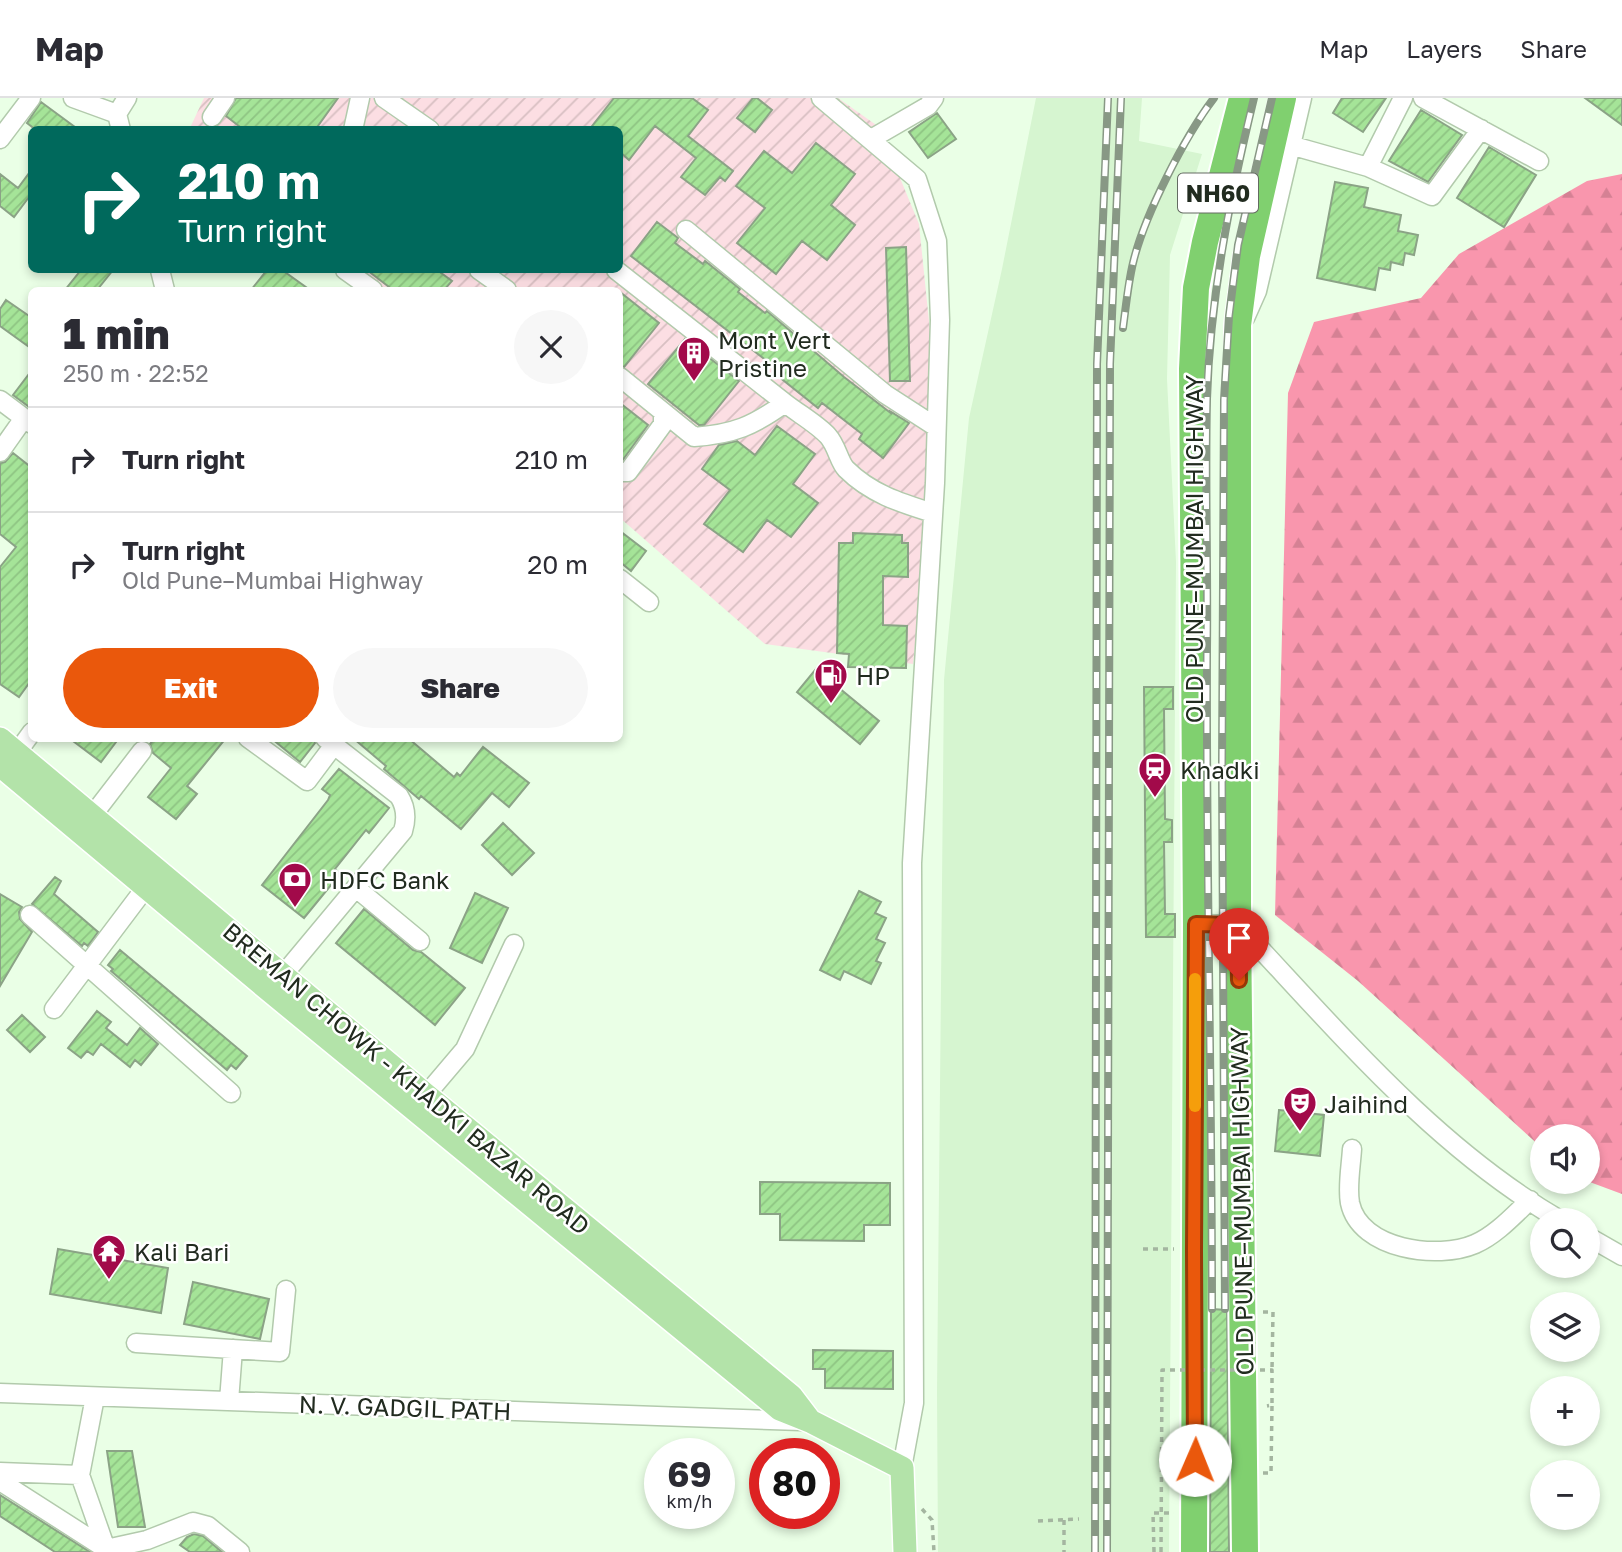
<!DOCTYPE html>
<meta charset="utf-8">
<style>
:root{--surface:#fff;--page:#f7f7f7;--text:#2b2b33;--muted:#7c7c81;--line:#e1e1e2;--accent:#ea580c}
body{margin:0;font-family:"Golos Text",sans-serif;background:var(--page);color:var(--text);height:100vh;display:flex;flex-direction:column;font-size:26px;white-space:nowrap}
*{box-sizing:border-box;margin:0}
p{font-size:23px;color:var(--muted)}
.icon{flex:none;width:38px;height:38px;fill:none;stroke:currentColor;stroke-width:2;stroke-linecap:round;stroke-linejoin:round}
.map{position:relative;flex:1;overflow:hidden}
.drawer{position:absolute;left:28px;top:189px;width:595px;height:455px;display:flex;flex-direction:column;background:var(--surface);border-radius:10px;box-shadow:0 4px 10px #0003}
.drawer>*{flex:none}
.guide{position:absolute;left:28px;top:28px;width:595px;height:147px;border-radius:10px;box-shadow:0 4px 10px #0003;background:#00695c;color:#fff;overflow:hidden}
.fabs{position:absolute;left:1530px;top:1026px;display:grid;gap:14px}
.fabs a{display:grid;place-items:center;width:70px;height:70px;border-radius:50%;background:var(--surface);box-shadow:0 4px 10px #0003;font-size:35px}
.speed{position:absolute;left:644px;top:1340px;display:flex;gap:14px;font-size:35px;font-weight:700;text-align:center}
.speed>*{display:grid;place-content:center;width:91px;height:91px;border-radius:50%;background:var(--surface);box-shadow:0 4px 10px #0003;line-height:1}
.speed small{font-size:18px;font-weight:400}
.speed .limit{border:10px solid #d22;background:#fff;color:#111}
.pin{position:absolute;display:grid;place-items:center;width:60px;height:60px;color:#fff;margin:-72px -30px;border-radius:50% 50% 50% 0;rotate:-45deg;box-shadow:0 0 7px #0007}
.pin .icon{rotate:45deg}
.me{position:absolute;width:77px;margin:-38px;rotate:1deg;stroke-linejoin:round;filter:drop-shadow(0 0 5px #0008)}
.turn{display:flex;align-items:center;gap:24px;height:147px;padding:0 35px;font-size:32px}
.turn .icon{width:91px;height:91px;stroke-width:2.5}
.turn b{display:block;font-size:49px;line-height:60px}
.round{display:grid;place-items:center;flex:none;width:74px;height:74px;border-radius:37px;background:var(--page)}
.head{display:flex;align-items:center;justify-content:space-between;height:119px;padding:0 35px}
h1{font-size:42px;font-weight:800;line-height:52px}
.button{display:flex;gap:14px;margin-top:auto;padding:14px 35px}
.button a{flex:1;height:80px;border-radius:42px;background:var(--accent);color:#fff;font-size:28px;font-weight:800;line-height:80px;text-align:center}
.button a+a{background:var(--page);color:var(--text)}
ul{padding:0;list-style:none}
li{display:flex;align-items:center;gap:21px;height:105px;padding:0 35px;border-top:2px solid var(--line)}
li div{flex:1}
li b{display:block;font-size:26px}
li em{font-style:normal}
header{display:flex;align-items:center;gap:42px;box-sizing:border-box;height:98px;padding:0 35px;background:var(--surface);border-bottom:2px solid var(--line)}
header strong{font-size:33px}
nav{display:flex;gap:38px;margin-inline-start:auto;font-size:24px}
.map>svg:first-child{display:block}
.built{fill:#d6f5d0}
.forest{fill:url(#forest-firs)}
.garden{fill:url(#garden-furrows)}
.building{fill:url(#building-hatch);stroke:#8ba386;stroke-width:2}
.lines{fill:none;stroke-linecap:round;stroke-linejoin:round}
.minor-casing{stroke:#b2caac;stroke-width:21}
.major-casing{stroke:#fff;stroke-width:26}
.highway-casing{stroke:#fff;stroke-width:30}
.path{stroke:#a4b5a0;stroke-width:3.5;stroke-dasharray:5 5;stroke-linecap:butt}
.minor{stroke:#fff;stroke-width:18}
.major{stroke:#b3e3a9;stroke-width:23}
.highway{stroke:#80d06f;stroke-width:26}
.rail-casing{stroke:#889885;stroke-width:8}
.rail{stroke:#fff;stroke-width:5;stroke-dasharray:16;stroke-linecap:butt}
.path-bridge{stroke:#a4b5a0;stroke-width:3.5;stroke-dasharray:5 5;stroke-linecap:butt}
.route-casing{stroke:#983908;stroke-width:18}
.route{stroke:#ea580c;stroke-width:12}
.slow{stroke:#f59e0b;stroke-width:12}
.labels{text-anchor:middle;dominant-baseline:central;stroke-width:5;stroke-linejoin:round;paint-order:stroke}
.shield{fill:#fff;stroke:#646b62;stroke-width:2}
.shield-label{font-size:23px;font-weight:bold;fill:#212b1f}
.poi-label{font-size:24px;fill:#212b1f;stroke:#fff;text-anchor:start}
.street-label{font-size:24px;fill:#212b1f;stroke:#fff}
</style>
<header>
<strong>Map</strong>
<nav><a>Map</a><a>Layers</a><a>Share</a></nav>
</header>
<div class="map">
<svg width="1622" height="1454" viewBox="0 0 1622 1454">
<defs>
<pattern id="forest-firs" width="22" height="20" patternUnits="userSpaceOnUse" patternTransform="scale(1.75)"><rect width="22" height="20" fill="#f996ad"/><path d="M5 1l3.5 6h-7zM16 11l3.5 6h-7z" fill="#d58194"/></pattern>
<pattern id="garden-furrows" width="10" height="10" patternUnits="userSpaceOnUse" patternTransform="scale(1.75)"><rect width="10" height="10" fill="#fcdee3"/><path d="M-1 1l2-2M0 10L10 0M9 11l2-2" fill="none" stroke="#d8bfc2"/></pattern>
<pattern id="building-hatch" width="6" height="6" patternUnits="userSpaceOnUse" patternTransform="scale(1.75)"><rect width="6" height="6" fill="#a5e498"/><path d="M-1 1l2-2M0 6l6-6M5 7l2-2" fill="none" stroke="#8ec483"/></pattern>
</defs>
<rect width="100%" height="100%" fill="#eaffe6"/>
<path class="built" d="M1036 0H1142L1139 43 1202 56 1170 157 1167 281 1176 464 1169 1454H938L937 1295 944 582 969 320 1002 171Z"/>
<path class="forest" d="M1622 76V1096L1587 1083V1038H1542V1050L1358 883 1275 817 1288 295 1314 224 1421 200 1459 156 1587 83Z"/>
<path class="garden" d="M204 0H838L879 29 919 126 938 311 913 566 765 546 620 420V192H357L333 172H620V32H189Z"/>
<path class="building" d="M236 0H338L315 32H244L226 18Z
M614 0H692L708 12 688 38 733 73 725 83 720 79 705 97 681 79 696 60 655 28 629 62 620 54V32H589Z
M753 0H757L772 12 755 34 737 20Z
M1342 0H1386L1363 34 1333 15Z
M1585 0H1622V27Z
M41 4 79 32H36L27 25Z
M1421 12 1462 37 1428 84 1389 63Z
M937 15 956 41 928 60 909 34Z
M816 45 855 76 831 107 855 127 827 162 802 143 776 176 737 145 765 110 736 88 764 53 792 75Z
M1489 49 1536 77 1504 129 1457 100Z
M32 71V95L14 119 0 108V76L18 90Z
M1335 84 1368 90 1364 109 1401 117 1398 133 1418 137 1414 157 1405 155 1403 167 1391 164 1390 172 1379 170 1375 192 1317 180Z
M657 124 678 140 675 145 703 166 705 163 740 191 738 194 765 215 767 213 844 279 892 316 891 314 909 325 883 360 859 341 862 336 822 305 818 310 778 278 781 274 631 158Z
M906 149 910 283H890L886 150Z
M81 172H113L97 192H65Z
M267 172H282L310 192H251Z
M367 172H437L452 183 444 192H393Z
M620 194 659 225 624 269 620 268Z
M6 202 32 220V251L0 228V211Z
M685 241 739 283 704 327H699L648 286Z
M32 272V311L13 297Z
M620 305 648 327 622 363H620Z
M777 328 815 356 793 386 818 405 791 439 767 422 743 454 704 426 730 392 702 371 719 347 737 343 755 357Z
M13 355 32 370V581L19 599 0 586V469L16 449 0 436V365L5 364Z
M620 433 646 453 631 473 620 464Z
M853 435 902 437V445H908V479L883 478V527L907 528 906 570 848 569 849 556 837 555 839 445H853Z
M816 571 879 623 860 646 797 594Z
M1144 589H1173V611H1164L1165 721 1172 722V744H1164L1165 816H1175V839H1146Z
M69 640H119L101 664Z
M155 640H226L187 688 197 696 176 721 148 699 171 670 153 655 150 646Z
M271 640H314L315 645 300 664Z
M353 640H408L454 679 457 675 460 678 483 649 529 685 509 709 492 695 461 731 421 698 419 701 384 671 386 668Z
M339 671 389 710 369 735 366 732 335 771 340 776 304 820 262 787 328 702 330 697 322 691Z
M503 725 534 755 512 777 482 747Z
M55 779 61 783 54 796 98 834 88 848 84 845 82 848 32 806Z
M859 793 881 804 875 815 886 820 876 841 885 845 876 863 881 865 871 886 844 873 840 882 820 872Z
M475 795 508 810 482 865 450 850Z
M0 796 22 809 19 814 20 821 32 834 0 888Z
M364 811 413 852 421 854 465 890 435 927 336 845Z
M120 852 247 958 236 971 231 967 227 972 111 873 113 871 108 867Z
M97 913 111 924 106 930 127 947 140 930 158 946 141 967 135 962 130 969 101 946 93 957 87 953 81 960 68 950Z
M22 917 45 939 30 954 7 932Z
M1279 1012 1324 1017 1320 1058 1275 1053Z
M760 1084 890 1085V1127H864V1143L780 1142V1116H760Z
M58 1151 168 1170 161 1215 50 1196Z
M193 1184 269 1201 260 1241 184 1226Z
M1211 1211 1227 1212 1229 1454H1210Z
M813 1252 893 1253V1291L825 1290V1271H813Z
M107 1353H132L145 1429H118Z
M0 1397 90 1454H55L0 1418Z
M194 1436 203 1438 222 1454H190L180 1447 187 1439Z"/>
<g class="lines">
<defs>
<path id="minor" d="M73 0 117 16
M384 0 430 32
M821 0 917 81 937 143 940 222 935 385 912 765 914 1305 902 1370
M1423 0 1539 63
M212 19 225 0
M121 32 117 16 127 0
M353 32 360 0
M0 41 31 0
M871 41 928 8 934 0
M1272 42 1368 69 1432 98 1481 31
M1368 69 1403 0
M686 132 885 296 936 329
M160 172 165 192
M345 172 373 192
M479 172 507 192
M616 172 785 305
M1245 220 1257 193 1302 0
M620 279 694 339C734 336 753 328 785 305 799 316 817 326 828 338 837 348 839 364 846 371 871 396 901 405 933 415
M0 302 32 326
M0 354 24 320
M620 374H628L663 326V315
M620 481 649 504
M248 640 307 683 334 647
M11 663 32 634
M92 718 142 653
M356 790 420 843
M30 817 231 995
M1196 826 1238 827C1337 932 1433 1048 1560 1122
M283 877 403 733C407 720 406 709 399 698L325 640
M54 911 146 789
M426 997 465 951 514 846
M1352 1051C1351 1068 1347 1089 1350 1105 1360 1152 1438 1162 1475 1146 1496 1137 1514 1117 1530 1102
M1587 1138 1622 1158
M136 1245 280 1254 286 1192
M0 1295 801 1323
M95 1299 80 1377 107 1454
M229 1303 233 1251
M0 1374 80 1377
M0 1383 106 1451 147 1442 193 1424 208 1428 240 1454"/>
<path id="major" d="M0 641 426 997 791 1298 810 1323
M0 667 269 892 780 1311 810 1323 902 1370 905 1454"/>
<path id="highway" d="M1194 1454 1196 826 1192 271 1196 190 1205 144 1242 0
M1245 1454 1238 827V227L1247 158 1283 0"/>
</defs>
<use href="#minor" class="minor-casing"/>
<use href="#major" class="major-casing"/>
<use href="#highway" class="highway-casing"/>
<path class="path" d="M1143 1151H1174
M1263 1214H1273L1272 1272
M1263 1375H1271L1272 1307
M922 1411 932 1422 934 1454
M1064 1422V1454
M1038 1423 1079 1421
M1154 1454 1153 1415H1174"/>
<use href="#minor" class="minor"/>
<use href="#major" class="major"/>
<use href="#highway" class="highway"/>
<defs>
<path id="rail" d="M1123 230C1126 208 1128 186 1133 165 1144 118 1185 38 1214 0
M1212 1211C1212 991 1206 771 1207 552 1208 468 1205 384 1207 301 1210 199 1230 99 1254 0
M1225 1211 1222 670 1224 302 1229 218 1238 147 1272 0
M1095 1454 1097 266 1108 0
M1107 1454 1110 266 1121 0"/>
</defs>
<use href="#rail" class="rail-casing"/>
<use href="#rail" class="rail"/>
<path class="path-bridge" d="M1161 1454 1162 1272H1272V1307L1267 1308"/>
</g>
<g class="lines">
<defs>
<path id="route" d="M1195 1362 1194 1152 1196 826 1238 827 1239 882"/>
</defs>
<use href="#route" class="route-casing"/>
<use href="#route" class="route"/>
<path class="slow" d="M1195 1008V881"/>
</g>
<defs>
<symbol id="building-pin" viewBox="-11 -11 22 30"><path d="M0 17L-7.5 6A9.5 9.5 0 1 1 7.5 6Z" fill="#a20a4a" stroke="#fff"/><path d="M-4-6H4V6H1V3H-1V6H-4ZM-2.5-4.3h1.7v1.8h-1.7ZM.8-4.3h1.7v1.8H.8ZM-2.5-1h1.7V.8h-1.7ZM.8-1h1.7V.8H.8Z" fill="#fff"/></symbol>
<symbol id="fuel-pin" viewBox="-11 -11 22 30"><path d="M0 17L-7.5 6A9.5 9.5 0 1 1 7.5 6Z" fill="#a20a4a" stroke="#fff"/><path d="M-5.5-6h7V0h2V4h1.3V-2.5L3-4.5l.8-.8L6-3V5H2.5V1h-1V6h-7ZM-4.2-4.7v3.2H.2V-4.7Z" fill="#fff"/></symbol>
<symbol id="station-pin" viewBox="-11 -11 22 30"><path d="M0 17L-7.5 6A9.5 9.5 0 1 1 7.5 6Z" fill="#a20a4a" stroke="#fff"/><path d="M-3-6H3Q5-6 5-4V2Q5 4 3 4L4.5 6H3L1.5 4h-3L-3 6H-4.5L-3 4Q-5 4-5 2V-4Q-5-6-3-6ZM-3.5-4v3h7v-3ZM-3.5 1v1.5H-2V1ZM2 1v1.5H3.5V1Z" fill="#fff"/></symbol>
<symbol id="bank-pin" viewBox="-11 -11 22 30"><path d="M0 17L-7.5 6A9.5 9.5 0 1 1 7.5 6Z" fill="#a20a4a" stroke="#fff"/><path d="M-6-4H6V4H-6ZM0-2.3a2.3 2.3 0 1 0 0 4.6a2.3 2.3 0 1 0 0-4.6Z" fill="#fff"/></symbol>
<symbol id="theatre-pin" viewBox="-11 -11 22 30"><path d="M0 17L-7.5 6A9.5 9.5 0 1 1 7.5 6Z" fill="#a20a4a" stroke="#fff"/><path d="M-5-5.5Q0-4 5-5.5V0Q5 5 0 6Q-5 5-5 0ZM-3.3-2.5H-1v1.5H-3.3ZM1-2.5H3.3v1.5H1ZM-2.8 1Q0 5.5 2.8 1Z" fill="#fff"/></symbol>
<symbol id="temple-pin" viewBox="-11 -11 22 30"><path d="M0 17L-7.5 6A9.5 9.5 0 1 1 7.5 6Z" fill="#a20a4a" stroke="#fff"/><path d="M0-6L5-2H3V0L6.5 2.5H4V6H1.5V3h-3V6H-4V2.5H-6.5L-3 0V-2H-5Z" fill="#fff"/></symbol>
</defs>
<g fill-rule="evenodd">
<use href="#building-pin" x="675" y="236" width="38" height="52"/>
<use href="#fuel-pin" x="812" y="558" width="38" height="52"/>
<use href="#station-pin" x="1136" y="652" width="38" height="52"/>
<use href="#bank-pin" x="276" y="762" width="38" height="52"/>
<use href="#theatre-pin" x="1281" y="986" width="38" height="52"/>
<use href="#temple-pin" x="90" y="1134" width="38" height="52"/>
</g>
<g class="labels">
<rect class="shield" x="1178" y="75.5" width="80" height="39" rx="5"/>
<g class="shield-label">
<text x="1218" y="95">NH60</text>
</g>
<g class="poi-label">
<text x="718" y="241">Mont Vert<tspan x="718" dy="28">Pristine</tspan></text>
<text x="856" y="577">HP</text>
<text x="1180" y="671">Khadki</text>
<text x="320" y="781">HDFC Bank</text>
<text x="1324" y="1005">Jaihind</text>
<text x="134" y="1153">Kali Bari</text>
</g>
<g class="street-label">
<text transform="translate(1193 451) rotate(-90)">OLD PUNE–MUMBAI HIGHWAY</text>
<text transform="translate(407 980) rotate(40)">BREMAN CHOWK - KHADKI BAZAR ROAD</text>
<text transform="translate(1241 1103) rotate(-91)">OLD PUNE–MUMBAI HIGHWAY</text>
<text transform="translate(405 1309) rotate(2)">N. V. GADGIL PATH</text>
</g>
</g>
</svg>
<div class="fabs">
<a><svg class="icon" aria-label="sound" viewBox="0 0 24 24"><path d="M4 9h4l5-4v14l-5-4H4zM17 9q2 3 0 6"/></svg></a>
<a><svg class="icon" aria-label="search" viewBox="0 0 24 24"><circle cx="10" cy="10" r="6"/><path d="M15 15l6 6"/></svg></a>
<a><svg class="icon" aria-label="layers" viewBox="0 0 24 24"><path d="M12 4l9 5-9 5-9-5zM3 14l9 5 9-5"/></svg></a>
<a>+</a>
<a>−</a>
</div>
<div class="speed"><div>69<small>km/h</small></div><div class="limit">80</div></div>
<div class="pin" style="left:1239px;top:882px;background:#d93025"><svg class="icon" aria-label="arrive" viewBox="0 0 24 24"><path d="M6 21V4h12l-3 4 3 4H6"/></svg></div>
<svg class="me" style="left:1195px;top:1362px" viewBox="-20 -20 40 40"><circle r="19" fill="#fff"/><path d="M0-13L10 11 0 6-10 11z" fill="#ea580c"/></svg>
<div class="guide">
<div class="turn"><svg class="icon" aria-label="right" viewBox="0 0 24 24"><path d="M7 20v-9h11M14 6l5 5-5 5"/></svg><div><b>210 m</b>Turn right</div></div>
</div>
<section class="drawer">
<div class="head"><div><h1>1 min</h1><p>250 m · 22:52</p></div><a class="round"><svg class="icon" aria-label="close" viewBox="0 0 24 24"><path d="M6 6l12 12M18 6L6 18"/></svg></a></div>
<ul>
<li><svg class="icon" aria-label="right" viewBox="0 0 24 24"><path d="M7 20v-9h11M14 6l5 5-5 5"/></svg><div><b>Turn right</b></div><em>210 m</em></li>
<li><svg class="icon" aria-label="right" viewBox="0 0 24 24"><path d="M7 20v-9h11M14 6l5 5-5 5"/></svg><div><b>Turn right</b><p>Old Pune–Mumbai Highway</p></div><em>20 m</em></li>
</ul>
<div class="button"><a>Exit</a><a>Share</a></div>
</section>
</div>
